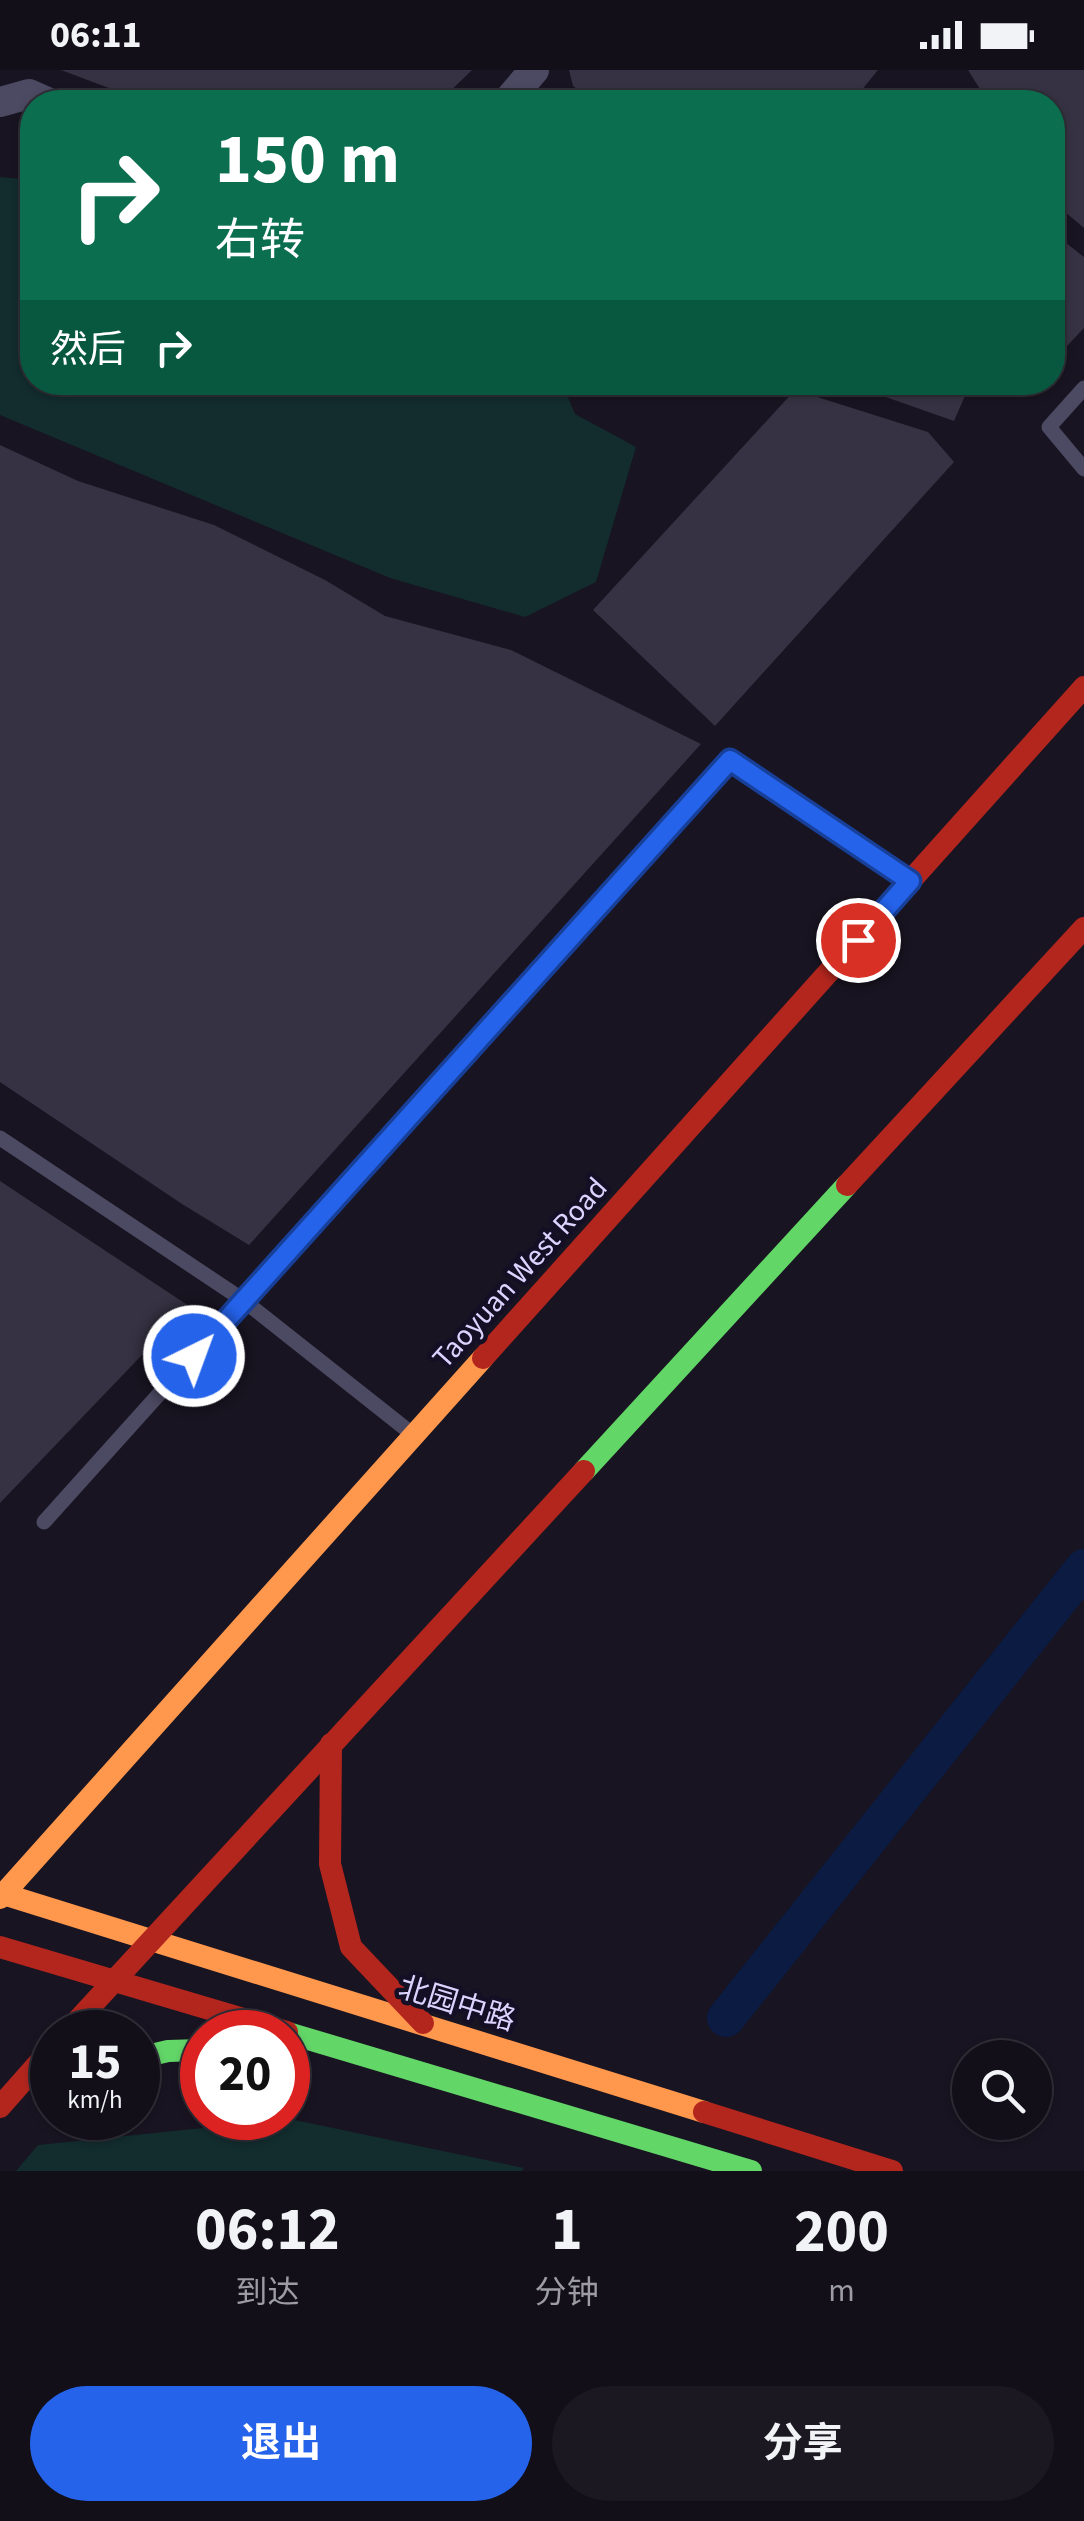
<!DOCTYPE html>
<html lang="zh">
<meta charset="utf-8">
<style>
:root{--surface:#120f19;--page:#1b1822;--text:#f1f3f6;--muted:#9c9ca2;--line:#312f38;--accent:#2563eb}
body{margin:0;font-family:"Source Sans 3","Noto Sans SC",sans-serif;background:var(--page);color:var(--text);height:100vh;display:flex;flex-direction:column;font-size:38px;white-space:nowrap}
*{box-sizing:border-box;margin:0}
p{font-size:32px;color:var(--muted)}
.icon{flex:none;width:55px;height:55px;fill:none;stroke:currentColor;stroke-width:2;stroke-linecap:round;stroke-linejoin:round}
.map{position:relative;height:2101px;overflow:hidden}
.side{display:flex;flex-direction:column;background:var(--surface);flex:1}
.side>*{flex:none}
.guide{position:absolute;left:20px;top:20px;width:1045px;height:305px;border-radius:40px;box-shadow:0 2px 8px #0004,0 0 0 2px var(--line);background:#0b6e4f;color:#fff;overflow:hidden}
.controls{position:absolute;left:952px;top:1970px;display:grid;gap:20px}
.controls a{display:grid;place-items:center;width:100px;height:100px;border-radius:50%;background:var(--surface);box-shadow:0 2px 8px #0004,0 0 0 2px var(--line);font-size:50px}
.speed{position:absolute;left:30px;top:1940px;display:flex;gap:20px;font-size:50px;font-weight:700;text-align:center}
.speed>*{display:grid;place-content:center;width:130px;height:130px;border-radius:50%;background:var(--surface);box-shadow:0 2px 8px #0004,0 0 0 2px var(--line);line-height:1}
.speed small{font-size:25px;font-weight:400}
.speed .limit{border:15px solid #d22;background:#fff;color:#111}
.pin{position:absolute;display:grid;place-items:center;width:85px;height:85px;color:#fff;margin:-42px;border:5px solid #fff;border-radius:50%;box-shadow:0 2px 10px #0007}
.me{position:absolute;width:110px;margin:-55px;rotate:42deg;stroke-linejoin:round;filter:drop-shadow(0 0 8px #0008)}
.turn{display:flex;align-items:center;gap:35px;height:210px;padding:0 30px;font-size:45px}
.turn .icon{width:130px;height:130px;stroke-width:2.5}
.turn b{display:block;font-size:70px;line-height:85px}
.then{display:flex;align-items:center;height:95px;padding:0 30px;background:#0003;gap:20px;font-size:38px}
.eta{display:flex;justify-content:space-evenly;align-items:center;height:170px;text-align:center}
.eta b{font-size:60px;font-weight:700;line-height:70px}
.action{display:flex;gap:20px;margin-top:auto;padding:20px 30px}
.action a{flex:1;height:115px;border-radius:60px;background:var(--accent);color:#fff;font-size:40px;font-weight:700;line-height:115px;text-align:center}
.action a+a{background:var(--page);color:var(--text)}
.status{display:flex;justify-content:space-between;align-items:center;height:70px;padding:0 50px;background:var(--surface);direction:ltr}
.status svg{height:28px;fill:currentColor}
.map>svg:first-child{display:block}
.green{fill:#132c2e}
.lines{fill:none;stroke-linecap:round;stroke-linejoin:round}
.canal{stroke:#0b1b42;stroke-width:38}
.building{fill:#363243}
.lane{stroke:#4c4962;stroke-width:15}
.street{stroke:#4c4962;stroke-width:30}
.fast{stroke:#63d668;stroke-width:22}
.slow{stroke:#ff974d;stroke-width:22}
.jam{stroke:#b3261e;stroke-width:22}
.route-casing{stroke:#184099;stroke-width:25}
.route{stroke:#2563eb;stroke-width:18}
.labels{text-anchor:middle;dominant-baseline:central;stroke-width:9;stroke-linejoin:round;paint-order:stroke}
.street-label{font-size:30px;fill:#dcd4ff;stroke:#150f26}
</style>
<div class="status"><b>06:11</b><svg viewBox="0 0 49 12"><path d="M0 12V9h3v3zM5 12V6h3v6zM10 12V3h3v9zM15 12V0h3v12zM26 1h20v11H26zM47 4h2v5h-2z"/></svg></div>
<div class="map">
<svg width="1084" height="2101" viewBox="0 0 1084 2101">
<rect width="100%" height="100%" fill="#181421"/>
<path class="green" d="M0 107 32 110V312L562 313 575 344 636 377 596 512 525 547 390 508 0 345Z
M290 2049 524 2098 522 2101H16L38 2075Z"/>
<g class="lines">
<path class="canal" d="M726 1948 1084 1498"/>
</g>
<path class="building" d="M61 0H472L439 32H146Z
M569 0H878L852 32H594L573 16Z
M968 0H1084V158L1052 131V32H988Z
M1052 162 1084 187V258L1052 292Z
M610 312H698V315L613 325Z
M843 312H971L954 351Z
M795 320 928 362 954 392 715 656 593 540Z
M0 375 78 411 214 455 325 510 385 546 511 580 701 674 249 1175 182 1134 0 1012Z
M0 1111 189 1236 0 1433Z"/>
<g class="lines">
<path class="lane" d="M1084 318 1049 357 1084 399
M0 1068 243 1230 411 1363
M44 1452 729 690 907 809"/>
<path class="street" d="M0 32 29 24 47 32
M507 32 534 0"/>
<path class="fast" d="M584 1401 847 1115
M288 1963 751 2101
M138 1988 168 1981 202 1980"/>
<path class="slow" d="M3 1824 704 2042
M0 1828 483 1288"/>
<path class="jam" d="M847 1115 1084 858
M483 1288 1084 617
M331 1674 330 1794 351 1877 423 1953
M0 1877 287 1962
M67 1962 584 1401
M0 2037 52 1978
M704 2042 892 2101"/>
</g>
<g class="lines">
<defs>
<path id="route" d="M194 1286 730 690 910 811 858 870"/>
</defs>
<use href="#route" class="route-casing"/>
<use href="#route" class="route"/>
</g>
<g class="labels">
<g class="street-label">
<text transform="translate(520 1203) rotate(-48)">Taoyuan West Road</text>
<text transform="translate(457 1934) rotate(17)">北园中路</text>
</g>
</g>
</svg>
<div class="controls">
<a><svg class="icon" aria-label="search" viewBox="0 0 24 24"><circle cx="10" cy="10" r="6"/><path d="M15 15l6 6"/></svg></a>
</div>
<div class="speed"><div>15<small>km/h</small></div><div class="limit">20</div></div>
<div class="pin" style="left:858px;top:870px;background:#d93025"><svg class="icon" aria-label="arrive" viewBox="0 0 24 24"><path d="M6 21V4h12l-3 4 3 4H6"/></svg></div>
<svg class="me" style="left:194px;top:1286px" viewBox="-20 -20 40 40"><circle r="17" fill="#2563eb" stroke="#fff" stroke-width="3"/><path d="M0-11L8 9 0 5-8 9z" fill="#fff"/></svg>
<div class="guide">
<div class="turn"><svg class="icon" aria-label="right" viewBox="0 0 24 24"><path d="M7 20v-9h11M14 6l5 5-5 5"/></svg><div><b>150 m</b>右转</div></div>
<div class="then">然后<svg class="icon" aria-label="right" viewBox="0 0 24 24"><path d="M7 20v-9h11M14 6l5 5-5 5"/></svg></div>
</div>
</div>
<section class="side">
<div class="eta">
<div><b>06:12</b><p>到达</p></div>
<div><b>1</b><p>分钟</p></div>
<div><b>200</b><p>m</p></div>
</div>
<div class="action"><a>退出</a><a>分享</a></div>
</section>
